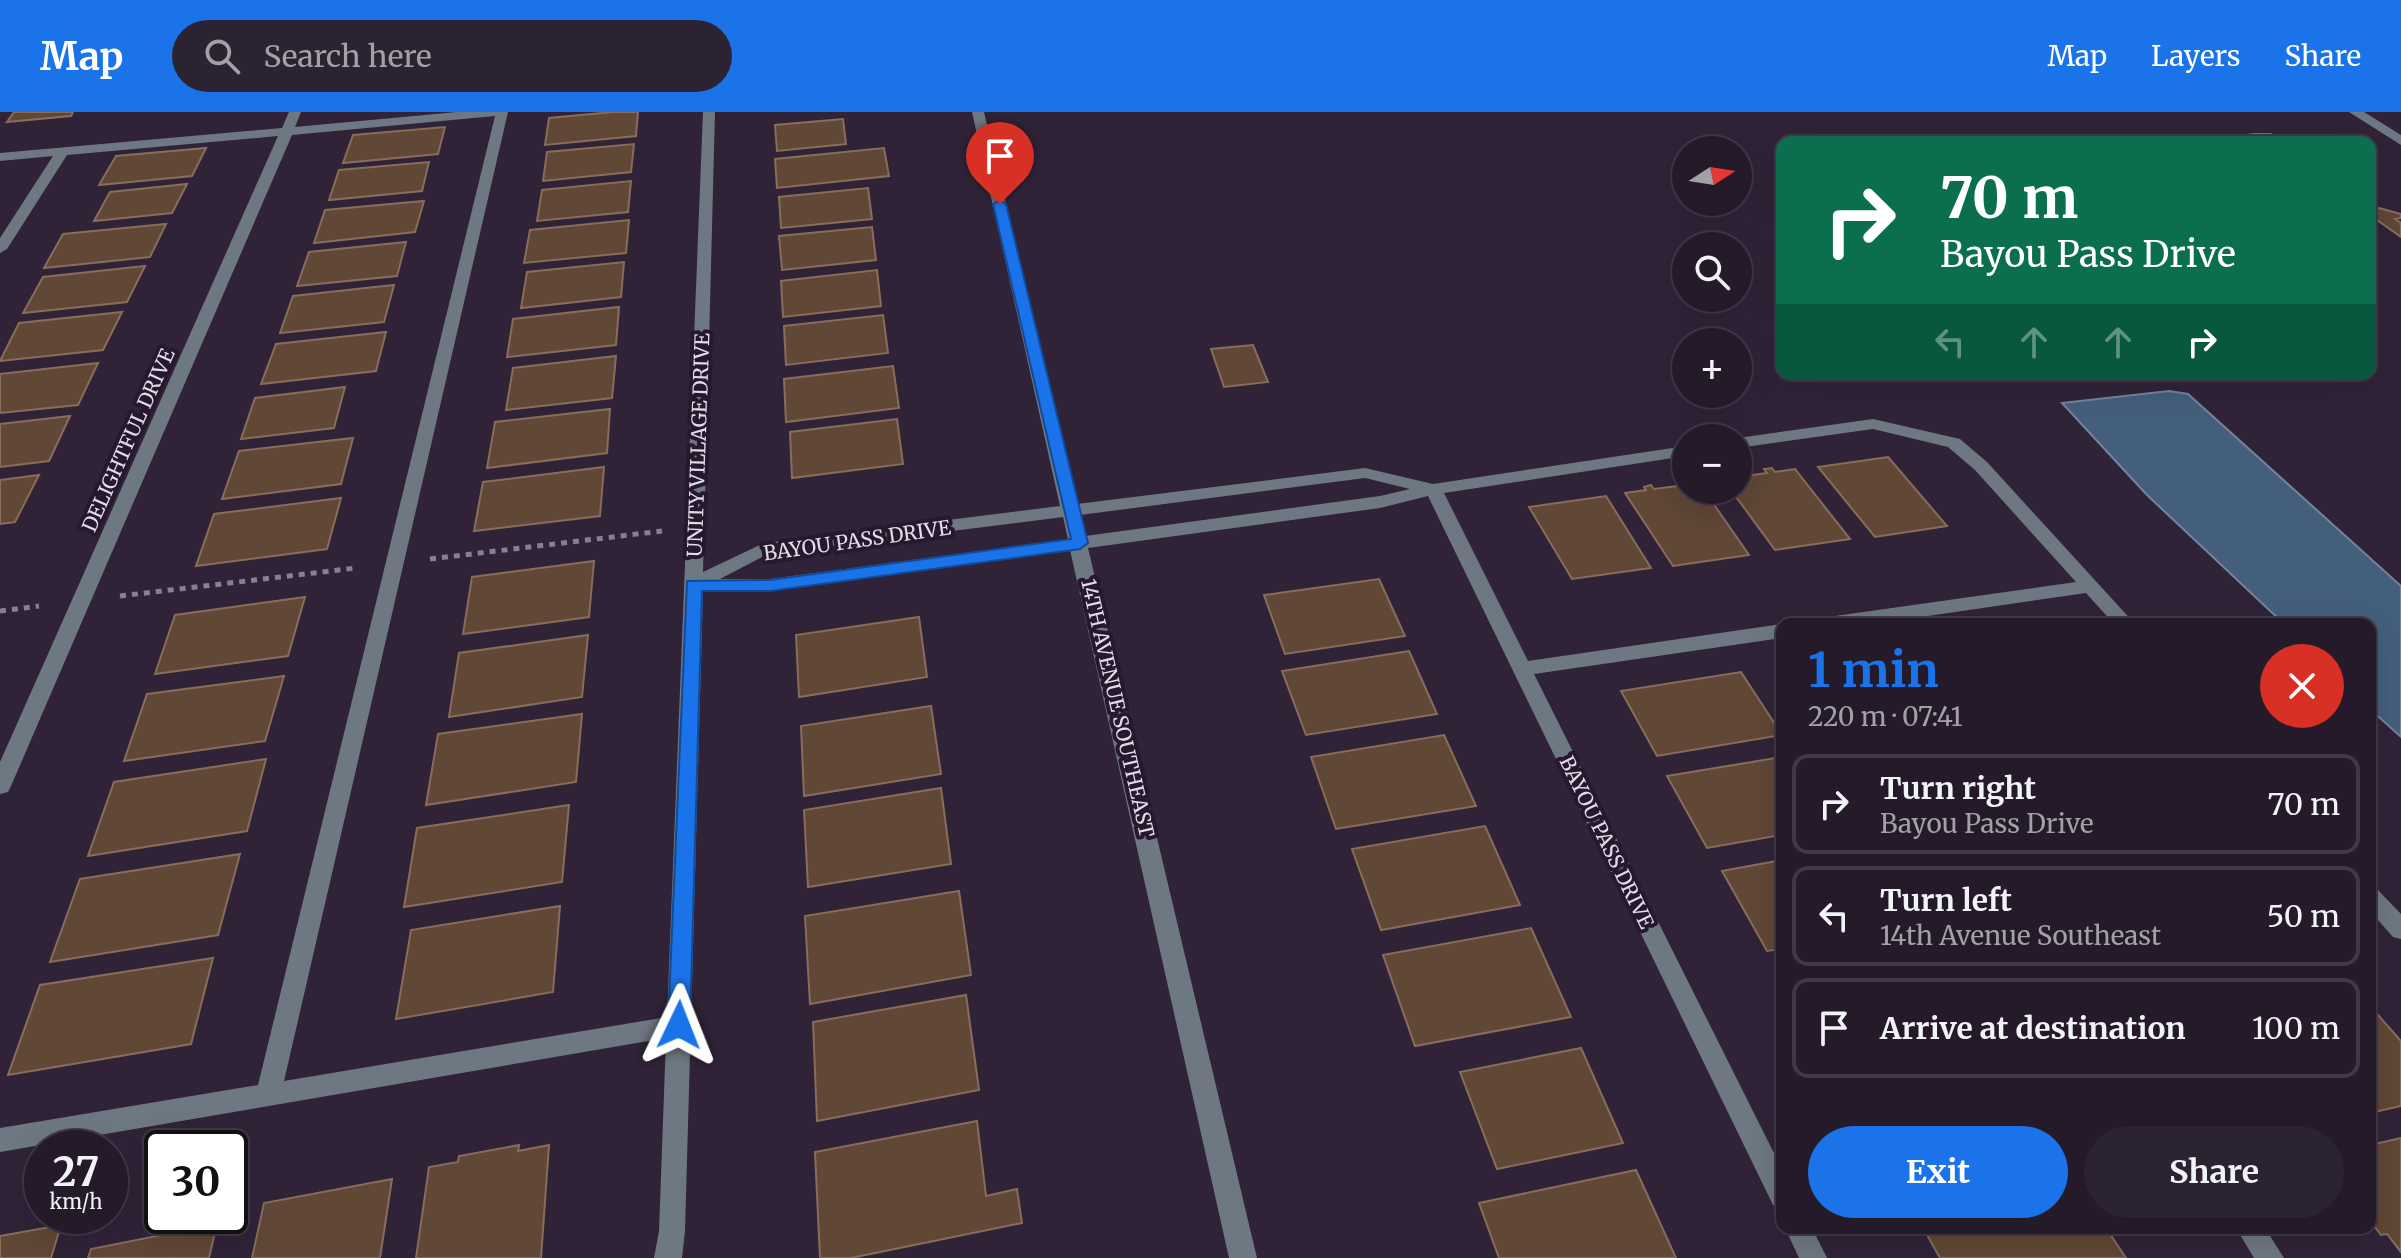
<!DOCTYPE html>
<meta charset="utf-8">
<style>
:root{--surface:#241a2a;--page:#2c2332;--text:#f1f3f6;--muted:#a3a1a8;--line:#413847;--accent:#1a73e8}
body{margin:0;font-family:Merriweather,serif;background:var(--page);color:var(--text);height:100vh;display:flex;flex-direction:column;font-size:30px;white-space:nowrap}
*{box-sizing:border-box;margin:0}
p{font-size:26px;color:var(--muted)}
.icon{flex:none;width:44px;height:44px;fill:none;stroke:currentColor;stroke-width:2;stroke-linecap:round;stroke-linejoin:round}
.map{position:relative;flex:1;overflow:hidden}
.details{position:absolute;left:1776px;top:506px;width:600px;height:616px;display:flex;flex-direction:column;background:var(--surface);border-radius:16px;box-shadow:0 8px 32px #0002,0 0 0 2px var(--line)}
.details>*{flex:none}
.guide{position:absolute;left:1776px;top:24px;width:600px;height:244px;border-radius:16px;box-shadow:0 8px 32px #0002,0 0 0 2px var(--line);background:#0b6e4f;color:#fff;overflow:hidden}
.needle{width:52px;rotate:78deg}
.tools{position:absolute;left:1672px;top:24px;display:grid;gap:16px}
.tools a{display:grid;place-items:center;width:80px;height:80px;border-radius:50%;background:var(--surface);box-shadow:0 8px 32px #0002,0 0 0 2px var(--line);font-size:40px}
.speed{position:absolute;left:24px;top:1018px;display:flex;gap:16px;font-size:40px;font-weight:700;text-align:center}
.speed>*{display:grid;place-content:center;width:104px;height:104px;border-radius:50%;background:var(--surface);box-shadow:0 8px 32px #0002,0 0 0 2px var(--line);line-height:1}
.speed small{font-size:20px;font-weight:400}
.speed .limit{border:4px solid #111;border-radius:12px;background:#fff;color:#111}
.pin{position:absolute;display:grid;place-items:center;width:68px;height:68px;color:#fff;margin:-82px -34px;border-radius:50% 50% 50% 0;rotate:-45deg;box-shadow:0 0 8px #0007}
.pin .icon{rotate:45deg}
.me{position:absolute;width:88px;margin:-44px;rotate:2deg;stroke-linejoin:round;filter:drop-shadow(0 0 6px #0008)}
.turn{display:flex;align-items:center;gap:28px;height:168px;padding:0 32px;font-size:36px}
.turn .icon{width:104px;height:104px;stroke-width:2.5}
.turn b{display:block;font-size:56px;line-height:68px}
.lanes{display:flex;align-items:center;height:76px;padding:0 32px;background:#0003;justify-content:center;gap:40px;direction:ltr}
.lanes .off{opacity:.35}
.round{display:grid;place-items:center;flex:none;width:84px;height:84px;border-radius:42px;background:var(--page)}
.head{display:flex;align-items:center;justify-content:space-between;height:136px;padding:0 32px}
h1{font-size:48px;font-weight:700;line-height:60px;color:var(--accent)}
.button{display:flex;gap:16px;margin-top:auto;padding:16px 32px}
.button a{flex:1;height:92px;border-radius:48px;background:var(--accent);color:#fff;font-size:32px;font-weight:700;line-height:92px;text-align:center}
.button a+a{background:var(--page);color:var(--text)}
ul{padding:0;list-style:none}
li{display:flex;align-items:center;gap:24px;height:100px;margin:0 16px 12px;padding:0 16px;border:4px solid var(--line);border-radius:16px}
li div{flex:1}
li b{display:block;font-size:30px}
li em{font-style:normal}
header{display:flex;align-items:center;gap:48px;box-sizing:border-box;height:112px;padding:0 40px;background:var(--accent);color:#fff}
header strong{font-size:38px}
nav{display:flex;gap:44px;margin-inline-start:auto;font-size:28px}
.search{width:560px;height:72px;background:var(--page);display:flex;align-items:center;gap:20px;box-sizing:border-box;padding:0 28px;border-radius:44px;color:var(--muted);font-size:30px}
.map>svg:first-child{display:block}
.water{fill:#445f7c;stroke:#74849d;stroke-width:2}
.building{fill:#604736;stroke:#886d5b;stroke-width:2}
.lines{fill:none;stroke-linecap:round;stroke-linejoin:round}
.path{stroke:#8a7f91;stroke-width:5;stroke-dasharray:6 6;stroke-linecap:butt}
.minor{fill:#6e7882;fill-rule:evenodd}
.route{fill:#1a73e8;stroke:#114b97;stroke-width:2}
.labels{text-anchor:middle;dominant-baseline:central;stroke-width:8;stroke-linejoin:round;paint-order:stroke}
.street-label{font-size:20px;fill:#e4dbea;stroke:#26192e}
</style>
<header>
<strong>Map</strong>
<div class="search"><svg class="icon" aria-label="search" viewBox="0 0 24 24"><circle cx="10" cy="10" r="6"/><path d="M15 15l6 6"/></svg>Search here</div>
<nav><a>Map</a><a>Layers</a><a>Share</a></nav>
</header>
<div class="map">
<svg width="2401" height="1146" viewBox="0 0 2401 1146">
<rect width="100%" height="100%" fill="#302338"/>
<path class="water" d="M2169 279 2188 282 2401 474V625L2370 597V512H2284L2147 383 2062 291Z"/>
<path class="building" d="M14 0H73L71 4 7 10Z
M613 0H638L636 24 545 33 549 6Z
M843 7 846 32 777 39 775 13Z
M445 15 438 42 343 51 353 23Z
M2255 22H2271L2282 30 2191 29Z
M634 32 631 60 543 69 547 40Z
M206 36 192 64 99 73 116 44Z
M884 36 889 64 777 76 775 47Z
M429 50 422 79 329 88 339 58Z
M631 69 628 100 537 109 542 78Z
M187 72 172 101 94 109 110 80Z
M868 76 872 107 781 116 779 85Z
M424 89 415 120 314 131 325 98Z
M2379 96 2401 102V106L2395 107 2401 111V125L2370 103V97Z
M629 108 626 141 524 151 530 118Z
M166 112 150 145 44 156 63 122Z
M872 115 876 148 782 158 779 124Z
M406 130 397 164 297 174 309 140Z
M624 150 621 185 521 196 527 160Z
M145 154 127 190 23 201 43 165Z
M877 158 881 194 783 205 781 169Z
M394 173 384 210 280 221 293 184Z
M619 195 616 233 507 245 513 207Z
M122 200 103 238 0 249 19 211Z
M883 203 888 241 786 253 784 214Z
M386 220 376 259 261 272 276 232Z
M1253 233 1268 270 1224 275 1211 237Z
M616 244 612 286 506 298 513 256Z
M98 251 78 293 0 301V262Z
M893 254 899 296 786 310 784 267Z
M345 275 334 316 241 327 255 286Z
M610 297 607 341 487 356 495 310Z
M70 304 49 349 0 355V312Z
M897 307 903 352 792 366 790 320Z
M353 326 341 372 222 387 239 339Z
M1888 345 1947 414 1875 425 1818 355Z
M604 355 600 404 474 419 483 370Z
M1772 356 1775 360 1795 357 1850 427 1775 438 1731 378H1738V365L1767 361 1764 357Z
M39 363 15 410 0 412V368Z
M1651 373 1654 377 1686 373V378H1704L1749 443 1673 454 1625 381 1646 378 1644 375Z
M1606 384 1651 456 1572 467 1529 395Z
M341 386 327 437 196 454 214 402Z
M594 449 589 505 463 522 472 465Z
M1379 467 1405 524 1285 542 1264 483Z
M305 485 288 544 155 562 175 503Z
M919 505 927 565 799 585 796 523Z
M588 523 582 585 449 605 459 541Z
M1409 539 1437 602 1306 623 1282 559Z
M1741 560 1782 623 1657 644 1621 579Z
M284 564 265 629 124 649 147 582Z
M931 594 941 662 804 684 801 614Z
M582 602 576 670 426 693 438 622Z
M1444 623 1476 694 1336 717 1311 645Z
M1782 645V723L1707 736 1667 664Z
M266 647 247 719 88 744 114 670Z
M941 676 951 752 808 775 804 698Z
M569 693 562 770 404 795 417 716Z
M1485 714 1520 793 1381 818 1352 737Z
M240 742 218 823 50 850 80 767Z
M1782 748V837L1767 839 1722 759Z
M959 779 971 863 810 892 805 804Z
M560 794 553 880 396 907 411 818Z
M1531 816 1571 905 1415 934 1383 843Z
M213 846 191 932 8 963 40 873Z
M966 883 979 978 817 1009 813 910Z
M2370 894 2401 929V994L2370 1001Z
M1581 936 1623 1031 1497 1057 1460 960Z
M977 1009 986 1084 1017 1077 1022 1111 851 1146H820L815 1040Z
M2401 1026V1140L2387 1122 2381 1123 2370 1109V1033Z
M519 1033 518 1039 549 1033 541 1146H416L429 1055 458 1050 459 1044Z
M1636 1058 1676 1146H1499L1479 1091Z
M392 1067 380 1146H252L264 1091Z
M217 1112 209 1146H88L91 1137Z
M61 1113 51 1146H0V1124Z
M1960 1116H2106L2126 1146H1940L1927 1123Z"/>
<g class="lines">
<path class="path" d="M430 447 662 419
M120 484 356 456
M0 499 39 494"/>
<path class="minor" d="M289 0H301L295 15 457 0H508L284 969 667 905 703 0H715L703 460 764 431 1060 394 972 0H984L1077 392 1365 356 1433 372 1686 334V344L1444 381 1528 549 1782 512V526L1534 562 1782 1057V1096L1773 1093 1428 384 1380 396 1088 436 1257 1146H1229L1070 438 770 479H703L685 1119 682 1146H654L659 1119 666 926 0 1040V1016L258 973 495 4 292 23 11 674 8 680 0 682V650L278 24 67 43 7 137 0 141V126L53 44 0 49V41L282 16ZM1365 366 1410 377 1380 384 1085 424 1080 403ZM1063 405 1068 427 770 467H720L768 442Z
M2349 0H2364L2401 23V33Z
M1873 307 1960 327 1987 350 2135 512H2114L2086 481 1873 512H1818L1828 505 2076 470 1975 358 1948 335 1873 317 1738 336V326Z
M2370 775 2378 778 2401 802V827L2393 825 2370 799Z
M1785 1116H1812L1827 1146H1799Z
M2236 1116H2265L2284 1146H2254Z"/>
</g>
<path class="route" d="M1000 88 1006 92 1088 431 1080 437 770 479H702L690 913 687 920H672L668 913 687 469 770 468 1071 427 993 92Z"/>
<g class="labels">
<g class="street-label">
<text transform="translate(128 328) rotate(-66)">DELIGHTFUL DRIVE</text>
<text transform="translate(698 333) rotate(-88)">UNITY VILLAGE DRIVE</text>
<text transform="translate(857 428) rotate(-8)">BAYOU PASS DRIVE</text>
<text transform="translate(1118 596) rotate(77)">14TH AVENUE SOUTHEAST</text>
<text transform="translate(1607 730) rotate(64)">BAYOU PASS DRIVE</text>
</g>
</g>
</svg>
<div class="tools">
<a><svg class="needle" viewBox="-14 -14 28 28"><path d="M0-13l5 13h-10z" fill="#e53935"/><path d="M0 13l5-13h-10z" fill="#a3a1a8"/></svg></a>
<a><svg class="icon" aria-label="search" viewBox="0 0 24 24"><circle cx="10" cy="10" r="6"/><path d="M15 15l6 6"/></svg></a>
<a>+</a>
<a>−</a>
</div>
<div class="speed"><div>27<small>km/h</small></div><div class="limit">30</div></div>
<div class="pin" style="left:1000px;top:92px;background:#d93025"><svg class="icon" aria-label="arrive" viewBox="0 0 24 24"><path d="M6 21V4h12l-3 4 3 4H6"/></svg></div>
<svg class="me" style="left:679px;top:913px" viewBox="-20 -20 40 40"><path d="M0-17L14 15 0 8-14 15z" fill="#1a73e8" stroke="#fff" stroke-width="4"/></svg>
<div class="guide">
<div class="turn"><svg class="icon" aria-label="right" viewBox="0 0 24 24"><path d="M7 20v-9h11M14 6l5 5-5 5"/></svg><div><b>70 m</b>Bayou Pass Drive</div></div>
<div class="lanes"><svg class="icon off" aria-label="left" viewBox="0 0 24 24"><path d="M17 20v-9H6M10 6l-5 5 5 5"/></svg><svg class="icon off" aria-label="ahead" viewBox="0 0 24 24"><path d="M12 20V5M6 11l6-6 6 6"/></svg><svg class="icon off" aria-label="ahead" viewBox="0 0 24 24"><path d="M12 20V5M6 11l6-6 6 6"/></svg><svg class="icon" aria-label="right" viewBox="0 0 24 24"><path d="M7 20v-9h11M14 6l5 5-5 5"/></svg></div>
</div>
<section class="details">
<div class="head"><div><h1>1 min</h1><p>220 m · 07:41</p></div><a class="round" style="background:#d93025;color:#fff"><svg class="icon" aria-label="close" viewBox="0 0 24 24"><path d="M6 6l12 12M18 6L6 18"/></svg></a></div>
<ul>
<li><svg class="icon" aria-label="right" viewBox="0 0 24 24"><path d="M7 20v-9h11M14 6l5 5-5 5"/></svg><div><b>Turn right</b><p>Bayou Pass Drive</p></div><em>70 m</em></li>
<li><svg class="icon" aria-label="left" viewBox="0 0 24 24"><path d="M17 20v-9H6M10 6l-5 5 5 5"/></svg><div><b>Turn left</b><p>14th Avenue Southeast</p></div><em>50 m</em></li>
<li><svg class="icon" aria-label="arrive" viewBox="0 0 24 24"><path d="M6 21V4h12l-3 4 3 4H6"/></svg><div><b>Arrive at destination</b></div><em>100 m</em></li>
</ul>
<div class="button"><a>Exit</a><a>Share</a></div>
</section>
</div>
